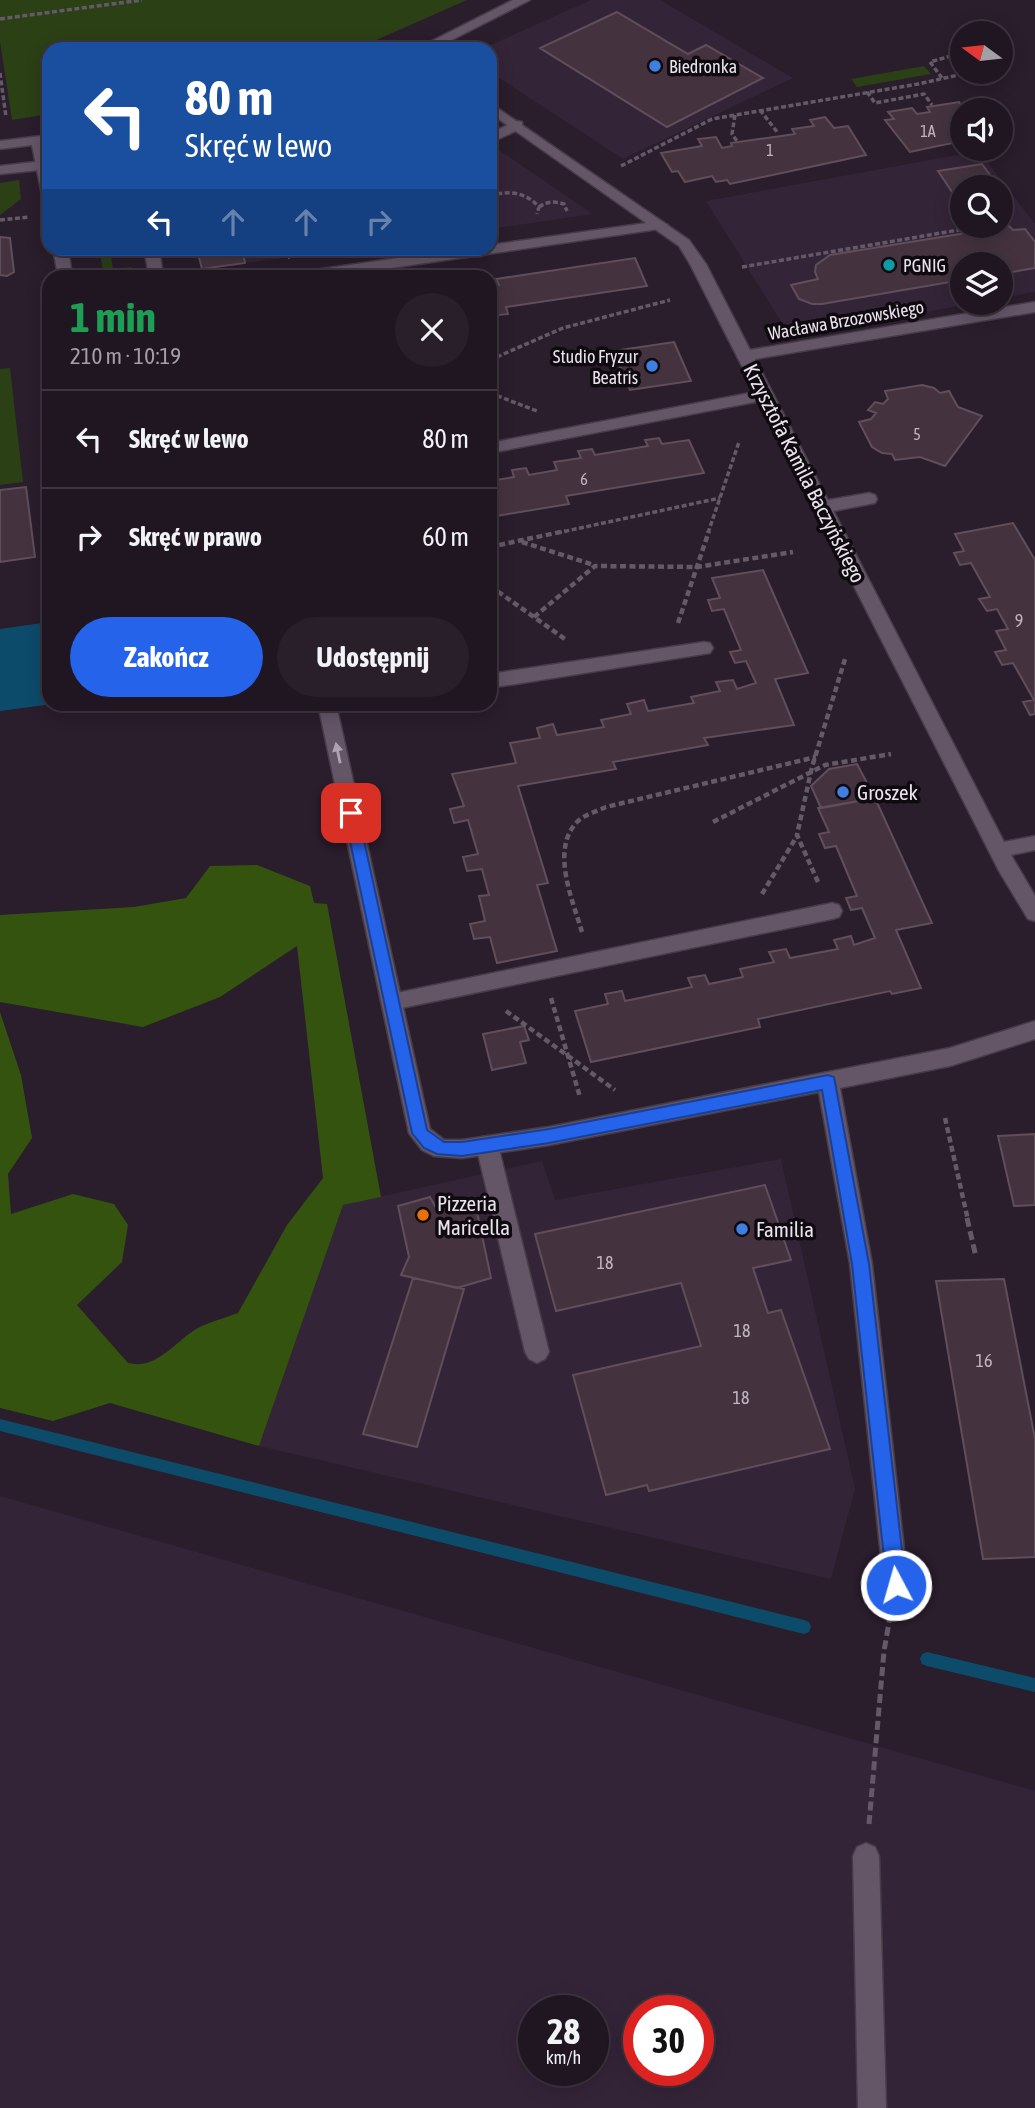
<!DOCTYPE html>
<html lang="pl">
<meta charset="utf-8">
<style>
:root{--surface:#201621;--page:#281f2a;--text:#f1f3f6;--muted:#a29fa5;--line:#3d353f;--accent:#2563eb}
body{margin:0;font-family:"Asap Condensed",sans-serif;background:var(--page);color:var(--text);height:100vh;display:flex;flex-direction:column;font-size:26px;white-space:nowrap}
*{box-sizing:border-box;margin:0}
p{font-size:23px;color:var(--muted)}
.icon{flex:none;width:38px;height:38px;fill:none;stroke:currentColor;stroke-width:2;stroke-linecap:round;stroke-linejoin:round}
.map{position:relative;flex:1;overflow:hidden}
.drawer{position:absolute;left:42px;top:270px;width:455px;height:441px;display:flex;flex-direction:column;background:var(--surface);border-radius:21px;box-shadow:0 4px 18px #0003,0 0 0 2px var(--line)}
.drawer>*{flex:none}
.top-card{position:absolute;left:42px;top:42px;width:455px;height:214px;border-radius:21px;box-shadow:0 4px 18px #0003,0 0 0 2px var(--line);background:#1a4fa0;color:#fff;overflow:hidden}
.needle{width:46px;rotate:285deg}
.controls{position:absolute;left:950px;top:21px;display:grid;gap:14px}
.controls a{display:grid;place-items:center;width:63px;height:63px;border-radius:50%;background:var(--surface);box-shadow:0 4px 18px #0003,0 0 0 2px var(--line);font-size:35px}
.speed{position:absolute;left:518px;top:1995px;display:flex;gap:14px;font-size:35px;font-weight:700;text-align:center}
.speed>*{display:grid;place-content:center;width:91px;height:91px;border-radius:50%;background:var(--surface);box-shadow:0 4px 18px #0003,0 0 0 2px var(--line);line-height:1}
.speed small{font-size:18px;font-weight:400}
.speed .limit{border:10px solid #d22;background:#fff;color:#111}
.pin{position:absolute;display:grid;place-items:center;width:60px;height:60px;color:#fff;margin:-30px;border-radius:14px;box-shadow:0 4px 10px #0006}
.me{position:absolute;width:77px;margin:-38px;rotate:354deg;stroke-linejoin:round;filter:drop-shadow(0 0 5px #0008)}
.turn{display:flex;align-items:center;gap:24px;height:147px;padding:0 28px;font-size:32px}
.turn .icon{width:91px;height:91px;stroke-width:2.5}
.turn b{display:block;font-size:49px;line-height:60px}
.lanes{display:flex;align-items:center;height:66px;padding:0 28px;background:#0003;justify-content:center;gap:35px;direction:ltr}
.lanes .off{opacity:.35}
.round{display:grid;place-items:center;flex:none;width:74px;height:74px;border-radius:37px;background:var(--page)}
.headline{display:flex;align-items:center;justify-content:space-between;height:119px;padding:0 28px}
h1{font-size:42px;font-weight:700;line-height:52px;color:#1e9e55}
.cta{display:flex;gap:14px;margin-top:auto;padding:14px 28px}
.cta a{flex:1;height:80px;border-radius:42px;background:var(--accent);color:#fff;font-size:28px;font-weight:700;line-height:80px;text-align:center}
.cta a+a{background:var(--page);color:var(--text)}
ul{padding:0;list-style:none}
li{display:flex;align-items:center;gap:21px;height:98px;padding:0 28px;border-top:2px solid var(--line)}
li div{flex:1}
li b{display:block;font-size:26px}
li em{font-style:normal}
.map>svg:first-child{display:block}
.built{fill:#342438;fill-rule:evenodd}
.green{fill:#2b4015}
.forest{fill:#34530e}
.water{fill:#0d4b6b}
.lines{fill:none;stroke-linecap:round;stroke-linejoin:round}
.stream{fill:#0d4b6b;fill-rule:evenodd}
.building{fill:#44333f;stroke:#604e5b;stroke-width:2}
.lane-casing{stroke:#463c48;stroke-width:3}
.street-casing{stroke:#463c48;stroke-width:3}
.path-far2{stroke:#645966;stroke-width:3.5;stroke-dasharray:5 2.5;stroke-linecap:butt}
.path-far1{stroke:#645966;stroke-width:4.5;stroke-dasharray:6 3.5;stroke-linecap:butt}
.path{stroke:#645966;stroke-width:5;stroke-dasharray:9 4.5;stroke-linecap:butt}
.lane{fill:#645667;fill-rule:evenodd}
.street{fill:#645667;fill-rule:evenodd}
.oneway{fill:#aea3b0}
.route{fill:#2563eb;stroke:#184099;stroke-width:2}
.shop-dot{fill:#3f7fe0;stroke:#0f0a10;stroke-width:2.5}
.culture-dot{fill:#0f9aa8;stroke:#0f0a10;stroke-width:2.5}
.food-dot{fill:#e8710a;stroke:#0f0a10;stroke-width:2.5}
.labels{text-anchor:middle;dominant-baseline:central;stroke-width:7;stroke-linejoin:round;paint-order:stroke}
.far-number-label{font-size:16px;fill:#c0b6c1}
.far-poi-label{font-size:18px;fill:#eae2ec;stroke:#0f0a10;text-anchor:start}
.far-street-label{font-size:18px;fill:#eae2ec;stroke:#0f0a10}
.number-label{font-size:18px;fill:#c0b6c1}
.street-label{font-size:21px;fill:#eae2ec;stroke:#0f0a10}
.poi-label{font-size:21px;fill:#eae2ec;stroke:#0f0a10;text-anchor:start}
</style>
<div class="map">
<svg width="1035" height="2108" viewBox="0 0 1035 2108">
<rect width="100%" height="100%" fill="#2a1d2c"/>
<path class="built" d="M591 0H660L793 78 623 159 490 72V49H482Z
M490 144 593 214 490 229Z
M979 151 1035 224V292L1001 298V264H962V303H976L790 336 706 201ZM962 187H1001V226H962Z
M197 248 348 249 202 269Z
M781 1159 855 1489 831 1579 259 1446 343 1205 542 1161 555 1200Z
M0 1496 1035 1791V2108H0ZM534 2011H593V2070H534ZM639 2011H698V2070H639Z"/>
<path class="green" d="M0 0H467L356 49H49V114L12 120 0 42Z
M924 66 931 74 857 87 851 79Z
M19 180 21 199 0 215V183Z
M99 249H110L113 269 132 267 129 274 86 276 84 273 103 270Z
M10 368 23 482 0 485V369Z"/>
<path class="forest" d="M257 865 310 886 314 903 327 904 381 1197 343 1205 259 1446 110 1403 53 1421 0 1408V1012L21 1075 32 1138 8 1174 11 1214 73 1194 114 1204 128 1225 122 1262 77 1305 128 1363C156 1370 174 1343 196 1329 209 1322 225 1318 238 1313L287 1225 323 1178 297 946 220 997 143 1027 0 1002V915L134 907 186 898 210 866Z"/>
<path class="water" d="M49 622V704H52L0 711V629Z"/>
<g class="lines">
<path class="stream" d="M0 1419 804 1620 809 1622 811 1627 809 1632 804 1634 0 1431Z
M927 1652 1035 1678V1692L927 1666 922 1664 920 1659 922 1654Z"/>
</g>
<path class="building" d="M617 12 688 54 706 45 763 78 667 127 540 48Z
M959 102 961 105 972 103 977 110H962V141L910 152 885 120 894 119 888 112 912 108 917 114 930 112 927 107Z
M825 117 834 128 848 126 866 155 730 184 727 180 716 182 712 176 685 182 678 171 672 172 661 153 702 146 698 139 716 137 722 148 732 146 731 143 795 134 792 129 814 126 810 120Z
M982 164 999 187H962V207L938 171Z
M1009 226 1013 230 1025 229 1035 242V268L1001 274V264H962V280L822 304H812L799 299 791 285 818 279 815 272 816 265 830 255Z
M0 237 10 238 14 272 7 276 0 275Z
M202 248H242L245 263 202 269 198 254 203 253Z
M635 258 647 286 506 307 508 314 490 316V287L499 285 496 279Z
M674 342 691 381 630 390 613 351Z
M922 385 934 388 940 393 949 391 958 407 982 416 945 466 920 457 895 460 892 454 882 453 872 447 859 422 871 419 876 413 868 410 875 402 883 404 888 399 885 391Z
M659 438 662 444 689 440 704 473 566 496 569 504 490 517V481L514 477 512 470 526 468 529 475 557 470 554 462 581 458 578 451 592 449 595 455 648 446 645 440Z
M26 487 35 557 0 562V490Z
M1013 523 1035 560V714L1030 715 1023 702 1034 700 1013 663 1002 665 995 652 1006 650 996 631 1008 629 997 609 987 611 979 599 990 597 971 563 960 565 954 553 964 551 955 534Z
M763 570 808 673 775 679 794 725 704 738 708 745 613 762 616 769 518 786 548 883 537 885 557 951 497 963 490 937 474 939 470 924 485 921 479 896 489 895 482 869 467 871 463 857 478 854 468 820 454 823 450 809 464 806 452 774 516 763 510 743 540 738 537 728 553 724 557 735 604 727 601 720 631 714 627 704 644 700 648 711 694 703 691 697 720 691 716 682 733 680 737 689 756 683 746 661 735 663 730 652 741 650 724 609 712 611 708 600 720 598 712 578Z
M857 764 875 798 821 808 811 786 829 769Z
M875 798 932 923 896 930 921 988 892 994 890 991 758 1019 760 1027 591 1062 575 1011 608 1004 605 994 622 991 625 1001 692 987 688 978 705 975 709 984 743 977 740 969 774 962 769 952 786 949 790 958 838 949 834 940 851 936 854 945 875 938 862 908 851 910 846 898 857 896 836 846 825 848 819 834 829 832 818 808Z
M524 1026 529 1040 520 1042 526 1063 492 1070 483 1034Z
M1035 1134V1205L1014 1206 998 1136Z
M765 1185 791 1260 753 1268 768 1313 781 1310 830 1449 649 1491 647 1485 606 1495 573 1375 701 1346 681 1283 556 1311 535 1234Z
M430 1197 435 1206 458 1198 462 1209 476 1207 491 1278 457 1288 401 1275 409 1257 398 1206Z
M413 1278 464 1289 417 1447 363 1434Z
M1004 1279 1035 1439V1557L983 1559 936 1281Z"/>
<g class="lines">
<defs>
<path id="lane" d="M517 121 522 122V128L490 143V133Z
M43 161 49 163V173L40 170 0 174V166Z
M661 221 668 225 666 228 336 276H300L308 271 467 248H490V245Z
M144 248H159L163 276H149Z
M765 390 771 391 773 395 771 399 490 453V443Z
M869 493 875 495 877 499 875 503 823 513 815 507 823 501Z
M704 642 710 643 713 648 710 653 490 688V674Z
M832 903 839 905 842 911 839 917 832 919 392 1010 385 1008 382 1002 385 996 392 994Z
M487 1136 495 1138 498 1145 549 1352 545 1359 537 1363 529 1359 525 1352 476 1145 479 1138Z
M866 1843 875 1847 879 1856 886 2108H858L853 1856 857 1847Z"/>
<path id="street" d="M513 0H530L434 49H416Z
M490 103 689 240 706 264 750 350 1035 302V312L755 359 1004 842 1035 836V850L1011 855 1035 896V921L1028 919 999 871 690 264 679 246 490 113Z
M49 135V143L46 144 49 159V199L42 195 32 145 0 149V141Z
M53 248H68L72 276H58Z
M318 704H336L430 1129 444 1140H462L549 1127 950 1048 1035 1021V1039L950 1066 840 1088 872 1264 908 1585 905 1594 896 1597 887 1594 884 1585 850 1264 819 1092 549 1145 462 1158 434 1156 422 1150 409 1133Z"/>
</defs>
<use href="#lane" class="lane-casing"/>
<use href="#street" class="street-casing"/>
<path class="path-far2" d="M0 19 142 0
M1001 65 1004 64
M0 73 6 117
M942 78 930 62 961 53
M867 92 875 103 924 94 932 105
M760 110 778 133
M735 115 732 134 737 141
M621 166 712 119 918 84 972 72
M490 196C508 190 526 192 539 207L537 214
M539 207C547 201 555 201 564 204L567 211
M0 220 29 217
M277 248 290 258
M742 267 982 226
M490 360 563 328 670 300
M490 393 537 411
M557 533 720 498
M708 533 739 442"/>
<path class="path-far1" d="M522 542 594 565
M490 547 565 531
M490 586 565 639
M534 617 595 566 697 567 793 552
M678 623 709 531
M713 822 825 765 891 754
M818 882 797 835 812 767 845 659
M762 894 797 836
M582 932C573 901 550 850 577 822 584 815 597 811 606 807L816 757
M551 998 580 1097
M506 1011 615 1090
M945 1118 968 1220"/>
<path class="path" d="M967 1218 976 1257
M869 1824 884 1651 890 1617"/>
<use href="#lane" class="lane"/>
<use href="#street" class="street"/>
</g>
<defs><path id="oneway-solid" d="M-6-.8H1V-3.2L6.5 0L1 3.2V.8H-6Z" transform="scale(1.75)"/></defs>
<use class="oneway" href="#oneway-solid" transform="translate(338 753) rotate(-102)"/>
<path class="route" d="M351 808 358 813 427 1130 444 1142H462L549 1129 828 1075 834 1077 869 1264 906 1585 903 1591 896 1594 890 1591 887 1585 852 1264 822 1090 549 1143 462 1156 437 1154 424 1148 412 1133 344 813Z"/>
<g class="shop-dot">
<circle cx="655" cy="66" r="7"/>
<circle cx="652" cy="366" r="7"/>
<circle cx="843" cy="792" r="7"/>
<circle cx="742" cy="1229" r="7"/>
</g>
<circle class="culture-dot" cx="889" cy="265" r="7"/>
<circle class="food-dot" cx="423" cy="1215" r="7"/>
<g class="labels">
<g class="far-number-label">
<text x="928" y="131">1A</text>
<text x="770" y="150">1</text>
<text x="917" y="434">5</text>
<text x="584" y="479">6</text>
</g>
<g class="far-poi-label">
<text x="669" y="66">Biedronka</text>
<text x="903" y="265">PGNIG</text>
<text x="638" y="356" text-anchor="end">Studio Fryzur<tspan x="638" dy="21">Beatris</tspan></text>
</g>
<g class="far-street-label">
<text transform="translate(846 320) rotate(-10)">Wacława Brzozowskiego</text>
</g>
<g class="number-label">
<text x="1019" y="620">9</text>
<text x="605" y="1262">18</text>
<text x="742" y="1330">18</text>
<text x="984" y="1360">16</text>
<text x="741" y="1397">18</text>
</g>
<g class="street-label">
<text transform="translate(805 473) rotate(63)">Krzysztofa Kamila Baczyńskiego</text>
</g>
<g class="poi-label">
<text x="857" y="792">Groszek</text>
<text x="437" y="1203">Pizzeria<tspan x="437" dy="24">Maricella</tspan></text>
<text x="756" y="1229">Familia</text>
</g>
</g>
</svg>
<div class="controls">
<a><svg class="needle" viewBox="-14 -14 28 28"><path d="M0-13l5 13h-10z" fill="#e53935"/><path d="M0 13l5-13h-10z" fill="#a29fa5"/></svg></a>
<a><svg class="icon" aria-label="sound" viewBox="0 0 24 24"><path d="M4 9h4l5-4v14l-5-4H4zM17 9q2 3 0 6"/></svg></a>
<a><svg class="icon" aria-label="search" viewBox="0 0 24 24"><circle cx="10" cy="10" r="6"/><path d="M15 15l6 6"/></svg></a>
<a><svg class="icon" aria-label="layers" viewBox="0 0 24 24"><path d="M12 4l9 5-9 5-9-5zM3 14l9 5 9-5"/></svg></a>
</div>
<div class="speed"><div>28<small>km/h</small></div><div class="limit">30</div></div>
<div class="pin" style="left:351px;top:813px;background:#d93025"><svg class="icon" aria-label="arrive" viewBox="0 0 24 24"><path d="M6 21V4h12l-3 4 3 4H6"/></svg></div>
<svg class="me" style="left:896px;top:1585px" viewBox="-20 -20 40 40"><circle r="17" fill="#2563eb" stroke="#fff" stroke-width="3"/><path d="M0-11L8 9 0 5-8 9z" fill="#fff"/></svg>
<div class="top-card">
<div class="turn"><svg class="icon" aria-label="left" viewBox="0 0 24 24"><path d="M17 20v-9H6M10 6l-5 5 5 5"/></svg><div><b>80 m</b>Skręć w lewo</div></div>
<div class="lanes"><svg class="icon" aria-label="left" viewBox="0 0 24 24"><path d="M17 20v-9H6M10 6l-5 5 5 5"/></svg><svg class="icon off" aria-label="ahead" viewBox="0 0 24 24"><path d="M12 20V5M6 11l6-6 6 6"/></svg><svg class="icon off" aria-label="ahead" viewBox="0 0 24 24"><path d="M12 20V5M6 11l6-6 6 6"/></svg><svg class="icon off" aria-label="right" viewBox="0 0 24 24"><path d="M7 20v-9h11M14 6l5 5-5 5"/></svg></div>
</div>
<section class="drawer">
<div class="headline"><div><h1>1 min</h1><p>210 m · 10:19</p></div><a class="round"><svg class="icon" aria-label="close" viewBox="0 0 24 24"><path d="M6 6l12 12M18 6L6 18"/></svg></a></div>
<ul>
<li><svg class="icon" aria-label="left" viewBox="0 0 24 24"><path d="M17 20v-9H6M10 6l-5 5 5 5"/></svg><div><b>Skręć w lewo</b></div><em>80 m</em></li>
<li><svg class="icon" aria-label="right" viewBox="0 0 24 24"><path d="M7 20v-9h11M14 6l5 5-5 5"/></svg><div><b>Skręć w prawo</b></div><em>60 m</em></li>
</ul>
<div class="cta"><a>Zakończ</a><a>Udostępnij</a></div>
</section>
</div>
